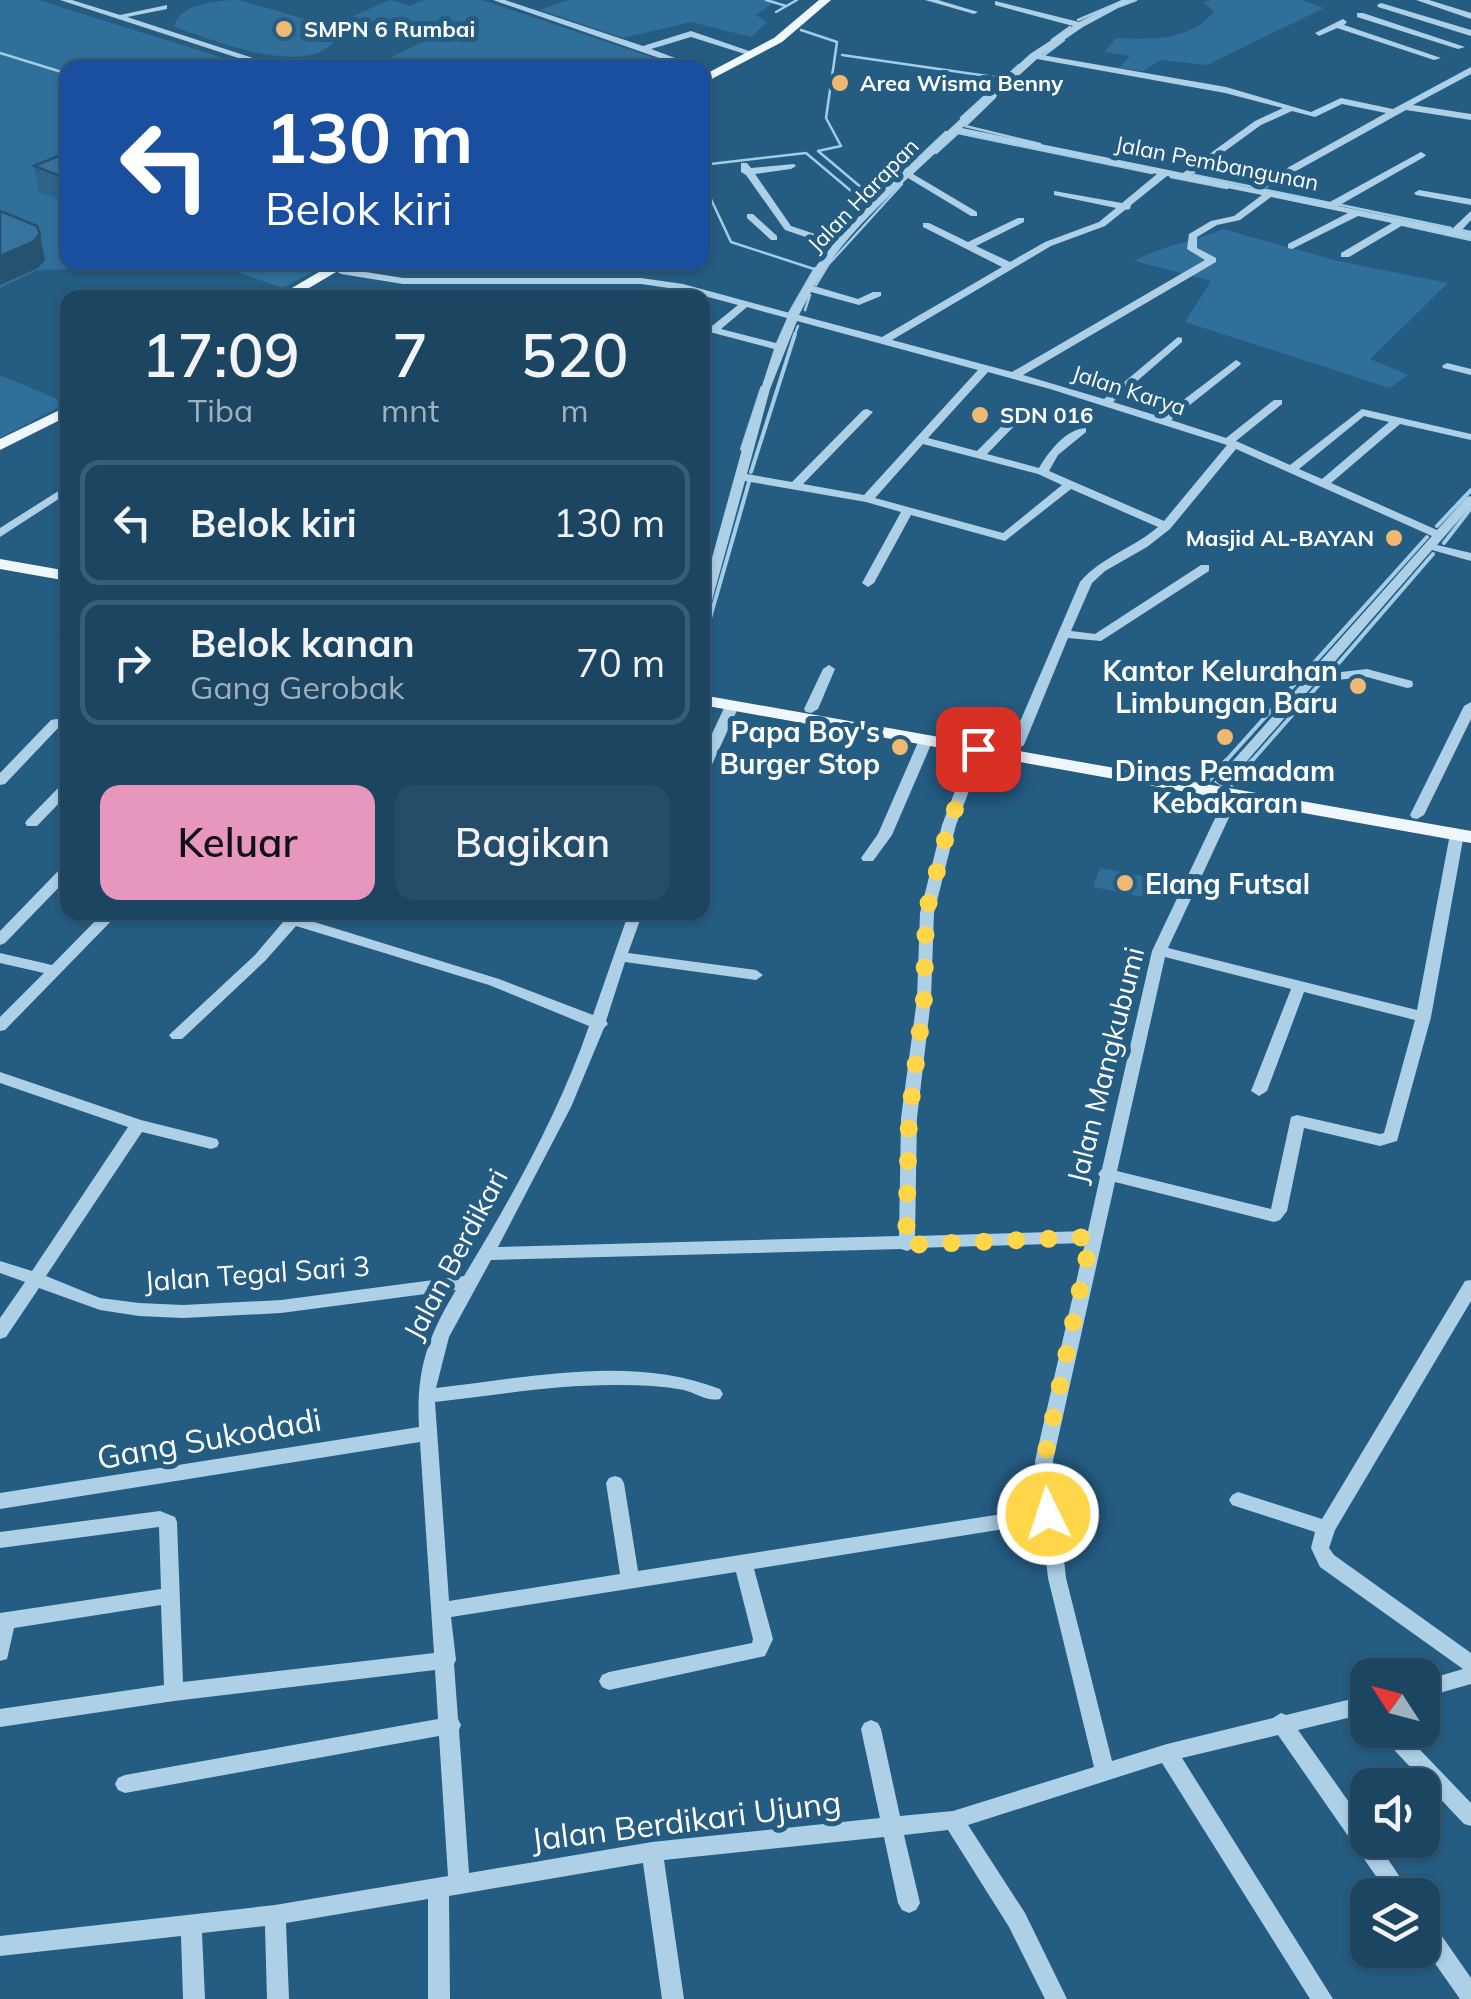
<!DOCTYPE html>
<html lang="id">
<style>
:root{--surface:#1c4562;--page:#254c68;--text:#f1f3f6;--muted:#a0b1be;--line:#3a5d77;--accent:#e797bd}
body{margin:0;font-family:Mulish,sans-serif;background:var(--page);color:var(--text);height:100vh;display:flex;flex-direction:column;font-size:38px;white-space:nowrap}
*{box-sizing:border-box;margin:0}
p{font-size:32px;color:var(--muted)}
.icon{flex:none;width:55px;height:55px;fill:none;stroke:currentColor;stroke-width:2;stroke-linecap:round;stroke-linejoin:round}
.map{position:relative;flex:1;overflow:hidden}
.panel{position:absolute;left:60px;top:290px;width:650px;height:630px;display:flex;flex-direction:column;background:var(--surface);border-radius:20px;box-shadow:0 2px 8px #0004,0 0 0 2px var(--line)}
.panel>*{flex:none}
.guide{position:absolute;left:60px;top:60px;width:650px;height:210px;border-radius:20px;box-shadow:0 2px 8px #0004,0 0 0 2px var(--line);background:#1a4fa0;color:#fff;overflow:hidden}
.needle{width:65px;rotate:306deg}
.buttons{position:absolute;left:1350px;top:1658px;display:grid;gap:20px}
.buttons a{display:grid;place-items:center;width:90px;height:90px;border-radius:20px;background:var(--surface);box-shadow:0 2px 8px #0004,0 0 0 2px var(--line);font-size:50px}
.pin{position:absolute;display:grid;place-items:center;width:85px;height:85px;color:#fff;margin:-42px;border-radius:20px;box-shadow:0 5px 15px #0006}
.me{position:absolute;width:110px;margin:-55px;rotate:356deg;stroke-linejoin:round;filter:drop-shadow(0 0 8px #0008)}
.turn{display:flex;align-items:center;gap:35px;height:210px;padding:0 40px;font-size:45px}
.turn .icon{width:130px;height:130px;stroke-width:2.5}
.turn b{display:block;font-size:70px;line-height:85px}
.eta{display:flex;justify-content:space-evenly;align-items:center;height:170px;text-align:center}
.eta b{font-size:60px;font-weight:600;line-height:70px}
.action{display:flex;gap:20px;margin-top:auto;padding:20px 40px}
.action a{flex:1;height:115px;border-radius:20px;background:var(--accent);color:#111;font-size:40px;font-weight:600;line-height:115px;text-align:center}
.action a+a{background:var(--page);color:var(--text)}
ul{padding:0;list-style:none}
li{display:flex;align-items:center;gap:30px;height:125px;margin:0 20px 15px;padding:0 20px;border:5px solid var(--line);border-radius:20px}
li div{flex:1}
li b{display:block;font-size:38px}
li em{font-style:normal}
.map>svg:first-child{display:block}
.green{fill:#306f99}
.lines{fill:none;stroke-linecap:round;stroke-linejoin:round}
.stream-far2{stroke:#a2cde7;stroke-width:2.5}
.stream-far1{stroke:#a2cde7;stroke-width:4}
.stream{stroke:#a2cde7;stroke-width:5}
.minor{fill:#add0e7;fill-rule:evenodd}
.major{fill:#eff7fd;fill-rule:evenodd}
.wall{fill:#2e6489}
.shaded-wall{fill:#26516f}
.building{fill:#36749f;stroke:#26516f;stroke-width:2.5}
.route{stroke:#ffd54a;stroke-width:18;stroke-dasharray:0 32.4}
.poi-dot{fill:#f0b972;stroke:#255c82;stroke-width:4}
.labels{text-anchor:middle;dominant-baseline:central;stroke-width:10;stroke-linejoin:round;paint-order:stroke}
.far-poi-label{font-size:22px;font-weight:bold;fill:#fff;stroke:#255c82;text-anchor:start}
.far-street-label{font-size:22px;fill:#fff;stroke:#255c82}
.poi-label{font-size:28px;font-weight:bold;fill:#fff;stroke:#255c82;text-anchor:end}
.street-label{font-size:28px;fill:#fff;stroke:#255c82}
.near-street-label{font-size:32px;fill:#fff;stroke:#255c82}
</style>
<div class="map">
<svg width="1471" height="1999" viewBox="0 0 1471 1999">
<rect width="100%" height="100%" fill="#255c82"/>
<path class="green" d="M0 0H38L252 67 68 68V262L89 263 77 269 37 270 0 288Z
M239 0 336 28 339 35C313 83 212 39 174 27 178 4 219 0 239 0Z
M390 0 410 6 424 0H482L681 67H370L425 41 351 17Z
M568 0H777L756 15 767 22 751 37 691 22 623 38 540 10Z
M1210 0H1301L1324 8 1207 65 1161 60 1143 71 1119 68 1130 56 1104 52 1116 38C1149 40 1192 41 1214 11L1203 2Z
M1223 229 1338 261 1448 283 1370 359 1408 375 1390 388 1185 322 1211 281 1134 261C1163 245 1193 242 1223 229Z
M212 263 331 262V263L282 288Z
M0 375 67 403 0 438Z
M1100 868 1158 879 1150 898 1093 887Z"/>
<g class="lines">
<path class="stream-far2" d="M766 0 786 6
M1120 6 1136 0
M776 12 797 0
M1078 20 1125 0
M801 30 837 42 826 118 841 146 818 151
M1052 40 1070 27
M0 53 68 74
M842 55 1001 78
M1043 56 1064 40
M961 118 1019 65
M965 126 1040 144
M965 126 995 97
M818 151 875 199 946 132
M936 153 958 133 1152 173
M702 165 806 153 870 207 867 210
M1194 175 1253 187
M1171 177 1227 188
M702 180 731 242 814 269
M1261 189 1330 203
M1336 204 1451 228
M1403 225 1471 240
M1461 230 1471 232
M816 285 828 265 902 184
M805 310 810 295
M788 315 815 268
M794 336 798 326"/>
<path class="stream-far1" d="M742 449 762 388
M751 472 795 334
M1437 526 1471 490
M1444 543 1471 508
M702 646 749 482
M1331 672 1433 554
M1224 763 1427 537
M1250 763 1323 680"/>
<path class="stream" d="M1209 780 1226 761
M1232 784 1252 761"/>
<path class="minor" d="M60 0H72L120 15 167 5V9L127 17 284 68H269Z
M493 0H505L643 46 691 31 752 52 745 54 691 37 651 49 702 68H688Z
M925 0H938L978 12 974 14Z
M1122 0H1133L1083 27 1042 55 1226 87 1311 112 1341 98 1393 109 1471 67V74L1413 105 1471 114V120L1406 110 1262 190 1328 203 1421 152 1426 155 1424 157 1338 206 1452 229 1471 211V220L1461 231 1471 233V239L1403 225 1349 257H1341V253L1392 223 1358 216 1292 249 1288 248V244L1348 213 1271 197 1240 220 1217 225 1197 237V248L1216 258V262L1023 375 1104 399 1178 337 1182 338V342L1113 402 1161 417 1236 360 1241 363 1240 365 1171 420 1226 438 1274 400H1282V404L1236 441 1290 465 1362 409 1471 434V440L1400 424 1331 483 1437 530 1467 497 1471 496V506L1437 545 1471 553V561L1432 550 1324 674 1367 669 1412 681 1413 684 1412 687 1407 688 1367 677 1316 682 1226 785 1221 786 1214 782 1304 681V676L1308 675 1432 536 1236 449 1170 529 1147 547 1105 571 1092 583 1071 631 1095 634 1201 565H1209V571L1101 641 1068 638 1024 745 1017 749 1010 745 1080 582C1101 557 1134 548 1158 527L1071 489 1005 541 911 515 874 583 868 587 862 583 901 512 866 502 745 481 708 615 702 619V594L746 435 774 349 702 330V324L712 326 738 305 682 290 641 284H403L341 274 336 271 341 268 403 278H641L683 284 790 313 817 265 832 246 785 230 746 175 741 172V163H747L751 168 794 164 796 166 791 169 755 174 791 226 836 241 882 192 1030 54 1073 26 995 5V1L1079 22ZM1037 59 1225 93 1283 108 1255 121 1183 173 962 128ZM1342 104 1386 113 1251 188 1192 175 1261 125 1292 111 1315 117ZM958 132 1157 174 1122 203 1054 191V195L1116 208 1099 222 1045 242 1010 262 976 246 1024 222V218H1018L968 242 929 223H923V227L1002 267 882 337 799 315 811 292 859 305 881 296V292H873L858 299 814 286C839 244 872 212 908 178L971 216H977V212L913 174ZM1167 176 1262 195 1234 216 1211 221 1189 234 1187 249 1205 260 1012 372 892 340 1051 246 1105 226 1125 210 1130 209 1131 205ZM747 307 787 318 776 343 721 329ZM797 321 978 370 864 495 803 484 871 414 873 412 867 409 863 410 792 482 747 474 770 389ZM988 372 1050 389 1227 445 1164 521 1049 471 1058 455 1086 432V428C1066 429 1049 451 1039 468L987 454 1030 410V406H1022L977 451 928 438ZM1364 416 1389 422 1322 479 1299 469ZM923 444 1038 474 1062 485 1003 533 875 498Z
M1416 0H1429L1471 13V19Z
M1381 3 1471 30V36L1378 7 1377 5Z
M1357 13H1363L1465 47 1458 49 1357 17Z
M1343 19 1347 22 1344 25 1441 58 1434 60 1337 28 1319 36 1315 33Z
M1419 190 1471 199V205L1416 195 1414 193Z
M747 214H753L777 236V240H771L747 218Z
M1447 363 1471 369V375L1443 368 1442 366Z
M68 485V493L0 537V528Z
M829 665 835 669 818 709 811 713 806 712 804 709 823 669Z
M732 702 739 706 709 771 702 775V755L725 706Z
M1471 702V719L1424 815 1417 819 1412 818 1410 815 1464 706Z
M68 717V725L60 726 5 784 0 785V773L51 720Z
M926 736 933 740 892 835 873 861H863L861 858 878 834 919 740Z
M978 745 985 749 956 825 934 913 931 999 917 1118 915 1236 1088 1231 1100 1177 1098 1174 1102 1169 1152 951 1228 791H1238L1240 794 1168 948 1417 1010 1450 834 1457 830 1464 834 1431 1017 1397 1141 1380 1146 1304 1128 1287 1211 1280 1220 1274 1222 1115 1182 1053 1461 1066 1578 1112 1761 1167 1744 1273 1718 1281 1713 1286 1715 1368 1695V1713L1298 1730 1368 1829V1840H1375L1412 1895H1389L1278 1735 1182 1758 1333 1999H1310L1162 1763 968 1825 1025 1913 1067 1999H1045L1009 1927 948 1830 904 1835 920 1903 916 1910 909 1913 902 1910 898 1903 884 1837 664 1860 684 1999H662L643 1863 449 1896 450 1999H428V1899L286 1923 289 1999H267L265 1926 202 1933 205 1999H183L181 1936 0 1956V1936L275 1905 448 1876 439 1736 125 1793 118 1790 115 1784 118 1778 125 1775 438 1719 435 1670 174 1701 0 1727V1709L164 1685 161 1605 14 1628 7 1659 0 1661V1613L161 1589 159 1527 0 1548V1532L160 1511 175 1517 177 1522 183 1682 434 1653 420 1442 0 1509V1493L419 1427C416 1371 427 1338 456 1290L281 1313 183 1318 139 1316 100 1310 39 1288 6 1337 0 1339V1318L25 1282 0 1273V1261L32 1271 128 1127 0 1083V1072L141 1120 217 1139 219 1143 217 1147 211 1149 142 1132 46 1276 100 1298 139 1303 183 1305 281 1300 464 1276C512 1197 559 1113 589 1026L489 985 296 926 265 961 182 1039H172L169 1035 255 955 283 922 260 915 258 912H282L499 979 593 1015 629 912H643L628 953 756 970 763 975 756 980 625 962 606 1021 608 1024 604 1028 571 1107 498 1247 899 1236 901 1118 917 999 920 913 942 825 971 749ZM1165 957 1291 989 1251 1091 1259 1096 1267 1091 1304 992 1415 1020 1384 1133 1380 1134 1297 1115 1291 1117 1271 1209 1117 1171ZM1085 1243 1035 1461 1040 1508 638 1571 624 1483 621 1478 615 1476 609 1478 606 1483 620 1574 449 1601 435 1402C497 1395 559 1384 621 1385 642 1385 663 1386 684 1390 696 1393 707 1402 720 1399L723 1394 720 1389C631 1354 528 1378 436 1388L449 1337 491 1260 901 1249 907 1251 914 1248ZM1042 1523 1048 1578 1094 1767 953 1811 900 1816 881 1729 878 1723 871 1720 864 1723 861 1729 880 1818 652 1842 469 1873 459 1730 461 1725 458 1719 454 1664 456 1660 451 1617 736 1572 753 1639 752 1643 609 1672 602 1675 599 1681 602 1687 609 1690 765 1656 773 1639 754 1569Z
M68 782V794L37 826H27L25 823 27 820 63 783Z
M68 865V878L5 943 0 945V931L63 866Z
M104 912H120L5 1030 0 1031V1017L44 973 0 963V953L52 965Z
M1471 1280V1301L1335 1530 1329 1548 1334 1555 1471 1653V1684L1422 1698V1681L1463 1669 1320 1567 1311 1548 1315 1532 1232 1505 1229 1500 1232 1495 1238 1492 1322 1519 1465 1281Z
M1378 1730H1401L1471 1803V1826L1464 1824 1381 1736Z
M1422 1916 1430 1919 1471 1978V1999H1460L1422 1945Z"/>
<path class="major" d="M819 0H831L782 42 702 84V76L774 38Z
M336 262H353L292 298H275Z
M68 406V416L0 450V439Z
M0 559 68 571V581L0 569Z
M702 695 1471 831V843L702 705Z"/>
</g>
<path class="wall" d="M68 152V202L39 192 34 166Z
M68 627V652L62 651 58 636Z"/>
<path class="shaded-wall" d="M40 234 45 260 38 268 0 285V256Z"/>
<path class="building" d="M68 152V179L34 166Z
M0 211 37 226 40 234 33 242 0 256Z
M68 627V638L58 636Z"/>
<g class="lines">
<path class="route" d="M978 749 949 825 926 913 924 999 909 1118 906 1245 1091 1237 1044 1461 1048 1514"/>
</g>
<g class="poi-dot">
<circle cx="284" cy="29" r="10"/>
<circle cx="840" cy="83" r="10"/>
<circle cx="980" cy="415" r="10"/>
<circle cx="1394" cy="538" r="10"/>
<circle cx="1358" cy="686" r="10"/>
<circle cx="1225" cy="737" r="10"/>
<circle cx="900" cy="747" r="10"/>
<circle cx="1125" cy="883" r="10"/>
</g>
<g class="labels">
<g class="far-poi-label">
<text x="304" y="29">SMPN 6 Rumbai</text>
<text x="860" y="83">Area Wisma Benny</text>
<text x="1000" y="415">SDN 016</text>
<text x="1374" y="538" text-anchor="end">Masjid AL-BAYAN</text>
</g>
<g class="far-street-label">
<text transform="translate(1217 163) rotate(11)">Jalan Pembangunan</text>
<text transform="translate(863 195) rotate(-46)">Jalan Harapan</text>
<text transform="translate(1129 390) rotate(18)">Jalan Karya</text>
</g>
<g class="poi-label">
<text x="1338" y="670">Kantor Kelurahan<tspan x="1338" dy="32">Limbungan Baru</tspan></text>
<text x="880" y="731">Papa Boy's<tspan x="880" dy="32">Burger Stop</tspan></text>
<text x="1225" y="770" text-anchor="middle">Dinas Pemadam<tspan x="1225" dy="32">Kebakaran</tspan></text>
<text x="1145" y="883" text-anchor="start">Elang Futsal</text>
</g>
<g class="street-label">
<text transform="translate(1105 1065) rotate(-76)">Jalan Mangkubumi</text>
<text transform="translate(455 1254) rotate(-62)">Jalan Berdikari</text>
<text transform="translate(257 1273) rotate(-4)">Jalan Tegal Sari 3</text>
</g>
<g class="near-street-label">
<text transform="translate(209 1438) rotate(-10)">Gang Sukodadi</text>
<text transform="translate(686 1820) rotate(-7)">Jalan Berdikari Ujung</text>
</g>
</g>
</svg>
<div class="buttons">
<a><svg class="needle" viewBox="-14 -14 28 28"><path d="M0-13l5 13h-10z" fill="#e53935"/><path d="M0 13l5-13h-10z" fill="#a0b1be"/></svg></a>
<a><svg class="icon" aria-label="sound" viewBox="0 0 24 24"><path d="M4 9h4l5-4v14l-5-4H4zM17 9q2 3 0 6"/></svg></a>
<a><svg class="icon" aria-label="layers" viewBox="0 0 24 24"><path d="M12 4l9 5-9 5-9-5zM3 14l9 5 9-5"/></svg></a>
</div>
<div class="pin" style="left:978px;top:749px;background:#d93025"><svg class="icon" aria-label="arrive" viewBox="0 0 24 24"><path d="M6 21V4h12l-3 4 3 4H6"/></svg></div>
<svg class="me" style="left:1048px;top:1514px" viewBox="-20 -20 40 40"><circle r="17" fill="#ffd54a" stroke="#fff" stroke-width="3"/><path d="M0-11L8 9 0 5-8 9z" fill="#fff"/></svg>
<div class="guide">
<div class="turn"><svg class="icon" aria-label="left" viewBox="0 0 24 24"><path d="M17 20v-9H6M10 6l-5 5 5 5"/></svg><div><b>130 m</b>Belok kiri</div></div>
</div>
<section class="panel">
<div class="eta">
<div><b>17:09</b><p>Tiba</p></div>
<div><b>7</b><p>mnt</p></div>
<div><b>520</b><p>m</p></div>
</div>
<ul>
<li><svg class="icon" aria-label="left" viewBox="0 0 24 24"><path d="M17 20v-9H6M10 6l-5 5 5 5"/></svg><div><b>Belok kiri</b></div><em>130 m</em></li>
<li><svg class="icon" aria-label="right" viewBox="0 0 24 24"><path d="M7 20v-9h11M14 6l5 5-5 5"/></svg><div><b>Belok kanan</b><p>Gang Gerobak</p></div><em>70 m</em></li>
</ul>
<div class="action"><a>Keluar</a><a>Bagikan</a></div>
</section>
</div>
